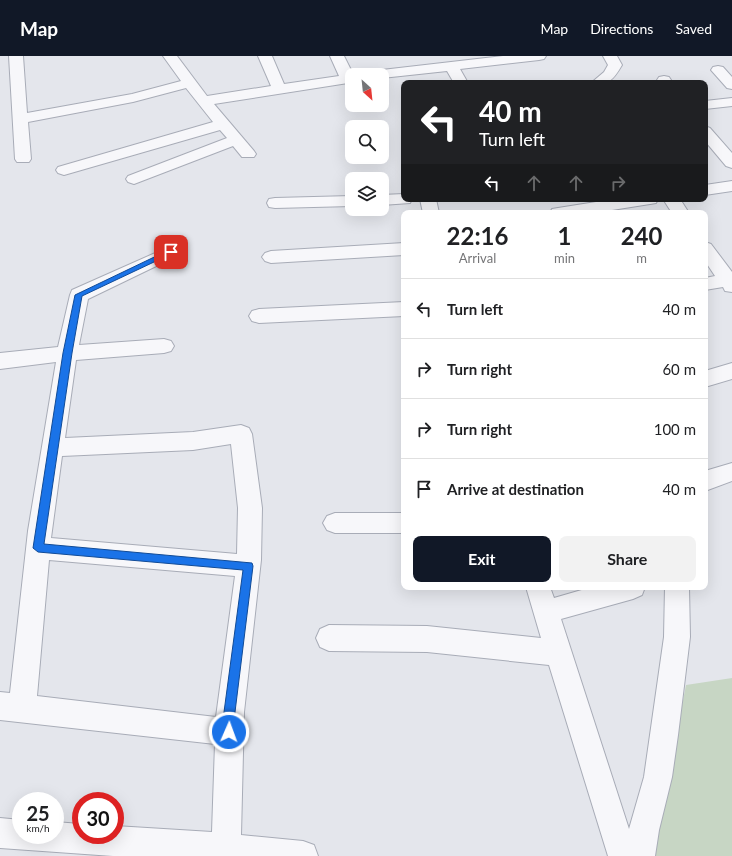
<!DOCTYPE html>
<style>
:root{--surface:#fff;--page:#f2f2f2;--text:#202124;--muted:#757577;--line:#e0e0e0;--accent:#111827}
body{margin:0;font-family:Lato,sans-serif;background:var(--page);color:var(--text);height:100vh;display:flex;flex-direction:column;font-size:15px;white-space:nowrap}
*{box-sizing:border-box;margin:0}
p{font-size:13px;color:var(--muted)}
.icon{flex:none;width:22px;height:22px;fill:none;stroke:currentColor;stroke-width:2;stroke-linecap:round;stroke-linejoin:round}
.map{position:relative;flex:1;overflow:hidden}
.drawer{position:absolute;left:401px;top:154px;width:307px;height:380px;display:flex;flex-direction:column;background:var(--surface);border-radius:8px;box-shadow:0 4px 16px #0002}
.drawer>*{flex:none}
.top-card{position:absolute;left:401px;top:24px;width:307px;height:122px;border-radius:8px;box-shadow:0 4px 16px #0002;background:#202124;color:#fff;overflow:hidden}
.needle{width:26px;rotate:153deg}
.fabs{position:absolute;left:345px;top:12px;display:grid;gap:8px}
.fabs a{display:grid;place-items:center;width:44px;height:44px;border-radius:8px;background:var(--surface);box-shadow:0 4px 16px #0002;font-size:20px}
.speed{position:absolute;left:12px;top:736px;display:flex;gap:8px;font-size:20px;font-weight:700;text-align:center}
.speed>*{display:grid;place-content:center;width:52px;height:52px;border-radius:50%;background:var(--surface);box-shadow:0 4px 16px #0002;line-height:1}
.speed small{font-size:10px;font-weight:400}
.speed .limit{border:6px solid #d22;background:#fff;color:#111}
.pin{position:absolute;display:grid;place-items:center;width:34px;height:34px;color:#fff;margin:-17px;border-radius:8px;box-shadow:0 2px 6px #0006}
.me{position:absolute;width:44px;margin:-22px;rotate:2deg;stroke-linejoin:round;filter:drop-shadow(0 0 3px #0008)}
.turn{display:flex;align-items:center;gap:14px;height:84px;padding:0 12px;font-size:18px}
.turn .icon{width:52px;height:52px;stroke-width:2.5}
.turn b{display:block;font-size:28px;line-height:34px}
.lanes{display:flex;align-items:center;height:38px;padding:0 12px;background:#0003;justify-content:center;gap:20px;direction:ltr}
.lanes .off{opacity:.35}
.eta{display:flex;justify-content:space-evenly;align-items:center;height:68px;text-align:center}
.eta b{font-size:24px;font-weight:700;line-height:28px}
.primary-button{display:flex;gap:8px;margin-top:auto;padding:8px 12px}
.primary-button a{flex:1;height:46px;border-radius:8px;background:var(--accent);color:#fff;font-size:16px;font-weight:700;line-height:46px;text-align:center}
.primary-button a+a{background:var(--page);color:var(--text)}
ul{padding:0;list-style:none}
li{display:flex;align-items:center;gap:12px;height:60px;padding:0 12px;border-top:1px solid var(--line)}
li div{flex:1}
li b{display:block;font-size:15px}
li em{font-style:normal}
header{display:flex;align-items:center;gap:24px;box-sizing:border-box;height:56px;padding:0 20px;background:var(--accent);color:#fff}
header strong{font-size:19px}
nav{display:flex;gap:22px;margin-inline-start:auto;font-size:14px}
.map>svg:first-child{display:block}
.green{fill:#c7d6c4}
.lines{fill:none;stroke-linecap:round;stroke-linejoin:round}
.minor-casing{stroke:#a8acb7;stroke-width:2}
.minor{fill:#f7f7fa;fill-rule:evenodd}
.route{fill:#1a73e8;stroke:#114b97}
</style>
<header>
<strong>Map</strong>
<nav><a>Map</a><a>Directions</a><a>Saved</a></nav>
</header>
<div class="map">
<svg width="732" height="800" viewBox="0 0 732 800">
<rect width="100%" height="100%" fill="#e4e6ec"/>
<path class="green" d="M732 622V800H655L656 763 672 701 686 629Z"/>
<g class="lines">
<defs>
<path id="minor" d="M9 0H23L27 57 132 38 181 25 163 0H177L207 40 271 30 258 0H272L284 28 339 20 330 0H344L353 18 357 19H352V26L348 27 214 48 254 95 256 98 254 101H242L233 90 134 128 128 126 126 123 128 120 227 82 220 74 64 119 58 117 56 114 58 111 213 66 186 32 133 46 28 66 31 103 29 106H17L15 103Z
M503 0H546L544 3 539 4 460 13 468 27H454L447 15 382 22V19H366L368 16 373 15Z
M603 0H617L622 9C612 26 610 27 591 27L604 16 608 9Z
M718 10 723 11 732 21V33L727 32 711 14 713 11Z
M664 20 669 21 673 27H659L657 24 659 21Z
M732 42V50L705 53V45Z
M705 70 710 72 732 97V112L726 110 705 85Z
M732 125V135L705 139V129Z
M404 138V143H412L410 147 382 149V139Z
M352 140V150L275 152 269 151 267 147 269 143 275 142Z
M420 143H436L439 157H423Z
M615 143H658L656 147 650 148 593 157H550L552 153 558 152Z
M663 143H680L689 157H672Z
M705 186 711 188 732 216V236L725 235 723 231 705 234V222L715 220 705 205Z
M404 187V199L271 207 265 205 262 201 265 197 271 195Z
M171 190 177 192 180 196 177 200 88 243 79 289 164 283 171 285 174 290 171 295 164 297 76 304 65 382 193 376 241 369 249 372 252 378 262 452 261 504 244 656 241 779 303 785 314 789 318 800H113L0 792V762L21 764V779H55V766L81 768V779H115V770L212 776 215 688 0 664V636L10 637 28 475 56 306 0 313V297L58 291 70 239 72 234ZM231 388 238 452 237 498 51 482 62 400 193 394ZM49 504 235 520 216 661 37 640Z
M404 246V260L259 267 252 265 249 260 252 255 259 253Z
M732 307V323L705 331V315Z
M732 407V425L705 435V415Z
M335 457H404V477H335L327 474 323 467 327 460Z
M526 531H550L554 542 592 531H645L642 539 633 543 561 563 629 773 644 721 664 581 665 531H689L690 581 678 679 672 721 659 774 655 800H608L549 609 427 596 329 595 320 591 316 582 320 573 329 569 427 570 541 582Z"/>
</defs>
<use href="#minor" class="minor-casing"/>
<use href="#minor" class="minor"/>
</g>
<path class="route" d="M171 193 173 194V197L82 240 72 297 44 488 252 507 253 510 235 656 233 680 229 681 225 680 223 676 224 656 243 514 38 496 33 492 63 297 75 239Z"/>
</svg>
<div class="fabs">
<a><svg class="needle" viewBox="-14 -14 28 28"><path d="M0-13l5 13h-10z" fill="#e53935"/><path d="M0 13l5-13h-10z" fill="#757577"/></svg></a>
<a><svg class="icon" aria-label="search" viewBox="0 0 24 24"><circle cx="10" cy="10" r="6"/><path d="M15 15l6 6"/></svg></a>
<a><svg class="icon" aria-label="layers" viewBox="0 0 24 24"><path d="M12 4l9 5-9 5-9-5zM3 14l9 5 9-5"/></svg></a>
</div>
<div class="speed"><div>25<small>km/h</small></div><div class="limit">30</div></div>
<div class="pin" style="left:171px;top:196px;background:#d93025"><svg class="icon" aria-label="arrive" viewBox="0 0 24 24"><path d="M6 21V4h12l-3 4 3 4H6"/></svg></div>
<svg class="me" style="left:229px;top:676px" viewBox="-20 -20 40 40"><circle r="17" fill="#1a73e8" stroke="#fff" stroke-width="3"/><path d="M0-11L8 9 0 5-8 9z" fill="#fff"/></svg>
<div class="top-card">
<div class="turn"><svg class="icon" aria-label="left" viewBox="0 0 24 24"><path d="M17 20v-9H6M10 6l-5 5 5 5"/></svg><div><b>40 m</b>Turn left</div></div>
<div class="lanes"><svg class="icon" aria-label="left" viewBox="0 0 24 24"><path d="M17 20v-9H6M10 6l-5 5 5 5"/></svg><svg class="icon off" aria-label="ahead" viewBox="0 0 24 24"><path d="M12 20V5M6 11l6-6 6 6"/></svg><svg class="icon off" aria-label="ahead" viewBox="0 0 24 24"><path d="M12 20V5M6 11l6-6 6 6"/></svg><svg class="icon off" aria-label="right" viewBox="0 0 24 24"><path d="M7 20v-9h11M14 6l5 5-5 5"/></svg></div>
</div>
<section class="drawer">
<div class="eta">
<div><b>22:16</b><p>Arrival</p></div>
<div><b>1</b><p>min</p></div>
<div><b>240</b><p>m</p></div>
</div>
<ul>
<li><svg class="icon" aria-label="left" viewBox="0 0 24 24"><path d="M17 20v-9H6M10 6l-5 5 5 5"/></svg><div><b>Turn left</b></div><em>40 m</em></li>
<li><svg class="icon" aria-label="right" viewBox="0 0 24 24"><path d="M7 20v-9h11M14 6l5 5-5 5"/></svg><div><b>Turn right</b></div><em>60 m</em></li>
<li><svg class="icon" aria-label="right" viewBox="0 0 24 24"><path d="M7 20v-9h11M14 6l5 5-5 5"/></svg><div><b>Turn right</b></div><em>100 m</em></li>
<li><svg class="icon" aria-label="arrive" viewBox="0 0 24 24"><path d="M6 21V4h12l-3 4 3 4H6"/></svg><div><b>Arrive at destination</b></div><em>40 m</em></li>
</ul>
<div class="primary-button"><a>Exit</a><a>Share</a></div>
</section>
</div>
